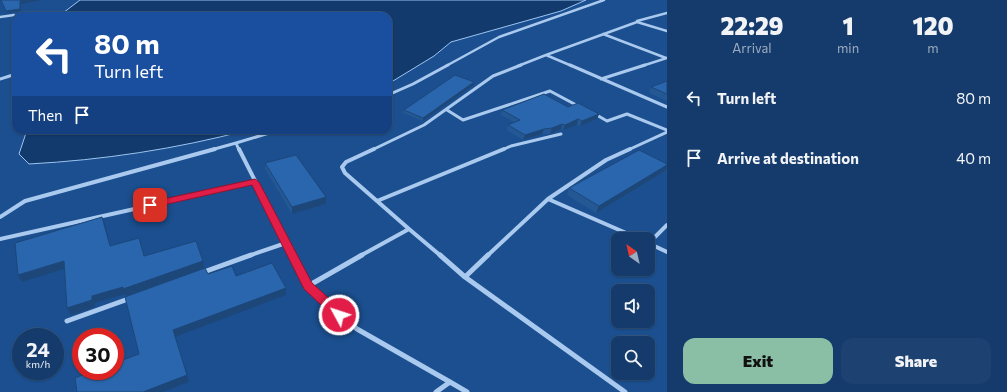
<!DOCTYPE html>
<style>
:root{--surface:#143b6b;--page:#1d4271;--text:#f1f3f6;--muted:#9dadc1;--line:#33557e;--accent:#8abfa5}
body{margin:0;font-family:Commissioner,sans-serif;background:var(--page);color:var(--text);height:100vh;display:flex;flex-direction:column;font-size:15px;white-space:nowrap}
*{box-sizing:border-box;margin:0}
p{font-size:13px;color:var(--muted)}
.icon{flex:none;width:22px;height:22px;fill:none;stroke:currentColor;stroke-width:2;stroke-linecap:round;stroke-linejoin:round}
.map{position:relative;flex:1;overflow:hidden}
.details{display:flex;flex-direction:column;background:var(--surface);width:340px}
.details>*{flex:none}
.hud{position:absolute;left:12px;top:12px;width:380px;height:122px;border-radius:12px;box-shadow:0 1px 3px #0004,0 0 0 1px var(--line);background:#1a4fa0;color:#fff;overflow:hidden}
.needle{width:26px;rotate:326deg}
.buttons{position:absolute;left:611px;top:232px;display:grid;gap:8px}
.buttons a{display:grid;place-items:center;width:44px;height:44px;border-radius:8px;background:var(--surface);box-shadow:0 1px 3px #0004,0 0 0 1px var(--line);font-size:20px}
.speed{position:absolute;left:12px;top:328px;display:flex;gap:8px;font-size:20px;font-weight:700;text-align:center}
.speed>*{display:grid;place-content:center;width:52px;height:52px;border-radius:50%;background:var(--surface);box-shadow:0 1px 3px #0004,0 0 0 1px var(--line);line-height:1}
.speed small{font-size:10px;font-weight:400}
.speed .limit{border:6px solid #d22;background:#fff;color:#111}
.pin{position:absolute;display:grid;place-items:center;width:34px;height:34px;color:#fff;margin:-17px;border-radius:8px;box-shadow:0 2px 6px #0006}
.me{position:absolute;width:44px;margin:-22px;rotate:310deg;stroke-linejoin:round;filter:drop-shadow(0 0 3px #0008)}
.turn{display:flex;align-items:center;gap:14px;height:84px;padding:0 16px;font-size:18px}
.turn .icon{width:52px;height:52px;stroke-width:2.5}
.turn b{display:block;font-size:28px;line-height:34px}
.then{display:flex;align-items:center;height:38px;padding:0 16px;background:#0003;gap:8px;font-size:15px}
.eta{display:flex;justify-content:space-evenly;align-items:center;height:68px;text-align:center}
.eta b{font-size:24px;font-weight:800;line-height:28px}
.button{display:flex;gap:8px;margin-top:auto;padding:8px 16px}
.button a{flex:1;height:46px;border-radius:12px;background:var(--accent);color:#111;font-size:16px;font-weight:800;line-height:46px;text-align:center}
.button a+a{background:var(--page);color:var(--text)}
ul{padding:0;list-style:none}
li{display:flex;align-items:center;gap:12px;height:60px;padding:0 16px}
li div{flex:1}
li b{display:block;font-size:15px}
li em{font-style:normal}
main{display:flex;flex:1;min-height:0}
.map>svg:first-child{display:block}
.water{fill:#123a6d;stroke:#9cc4f0}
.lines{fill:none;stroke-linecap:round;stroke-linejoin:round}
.street-far3{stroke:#a9c9ee;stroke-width:2.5}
.street-far2{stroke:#a9c9ee;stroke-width:3}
.street-far1{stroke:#a9c9ee;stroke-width:4}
.street{stroke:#a9c9ee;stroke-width:5}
.wall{fill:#245895}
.shaded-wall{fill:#1d4779}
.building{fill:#2a66ad;stroke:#1d4779}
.route{fill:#e11d48;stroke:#92132f}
</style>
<main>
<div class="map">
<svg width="667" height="392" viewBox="0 0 667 392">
<rect width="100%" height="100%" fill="#1b4f8f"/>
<path class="water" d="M80 0H586L561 11 451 42 434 56 388 84V16H59Z
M27 130H248C176 149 103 160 29 164L19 154Z"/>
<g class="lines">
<path class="street-far3" d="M0 17 14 15
M637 21 667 13
M603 34 666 58
M446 66 499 37 604 0
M518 66 546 55
M572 66 546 55 637 22 667 31
M642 66 667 58"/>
<path class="street-far2" d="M570 65 667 107
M0 79 16 74
M601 79 645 65
M388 95 413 84 448 65
M447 110 463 120 550 91 580 107
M595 114 607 121 627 114 667 130
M236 143 279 130
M211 150 236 143 239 150
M372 150 424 125 493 76 521 65
M502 150 511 146 561 134
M628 150 667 132"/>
<path class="street-far1" d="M239 149 293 256
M374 149 346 162 342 167 345 173 409 229
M548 199 640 239
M377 201 504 149
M0 217 25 201 215 149
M0 239 255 182
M648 243 667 252
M649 243 667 225
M248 256 286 243
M360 256 409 229 441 256
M487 256 548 199 606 160 630 149"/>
<path class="street" d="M293 255 308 286
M362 255 308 286 330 307 357 329 450 382 436 392
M440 255 465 277 625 392
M201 273 251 255
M465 277 488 255
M67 321 131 298
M450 382 467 392"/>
</g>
<path class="wall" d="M667 81V101L649 93 651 87Z
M474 85 423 121 403 113 404 110Z
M568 107 599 114 597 119 580 126 577 125 563 130 561 129 550 134H542L523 140 507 130 508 125 514 122 501 115 502 110Z
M265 163 326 197V204L292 214 265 169Z
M665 171 596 213 567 195 569 188Z"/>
<path class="shaded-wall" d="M27 0H41L21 4V11L7 13 6 11 20 1Z
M474 82V85L423 121V118Z
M599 114 597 119 580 126 582 121Z
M578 119 577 125 563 130 565 125Z
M562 124 561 129 550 134 552 128Z
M544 129 542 134 523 140 525 135Z
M667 165 665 171 596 213 599 206Z
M326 197V204L292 214V207Z
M102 217 105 224 112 253 110 246Z
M64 261 67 268 22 282 18 275Z
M203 261 204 268 126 296 125 294 95 303V307L71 315 67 308 92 296Z
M286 288V295L175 337 173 330Z
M187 375 189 382 163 392H143Z"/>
<path class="building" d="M1 0H27L20 1V9L6 11Z
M455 75 474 82 423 118 404 110Z
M667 81V94L651 87Z
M544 94 568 107 578 103 599 114 582 121 578 119 565 125 562 124 552 128 544 129 525 135 508 125 520 120 502 110Z
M639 150 667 164V165L599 206 569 188Z
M296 155 326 197 292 207 265 163Z
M102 217 110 246 139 238 144 256 196 241 203 261 123 289V287L92 296V300L67 308 64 261 18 275 15 243Z
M272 263 286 288 173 330 187 375 143 392H77L75 378 93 371H115V363L139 354 125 297 205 268 208 274 232 266 236 276Z"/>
<path class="route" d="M255 179 259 182 312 283 343 311 345 315 343 318 339 319 335 318 304 289 252 185 150 208 145 205 150 202Z"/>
</svg>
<div class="buttons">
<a><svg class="needle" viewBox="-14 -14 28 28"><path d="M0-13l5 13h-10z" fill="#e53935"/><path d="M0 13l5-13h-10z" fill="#9dadc1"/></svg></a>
<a><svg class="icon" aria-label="sound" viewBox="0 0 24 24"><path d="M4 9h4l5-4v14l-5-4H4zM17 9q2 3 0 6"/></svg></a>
<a><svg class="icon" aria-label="search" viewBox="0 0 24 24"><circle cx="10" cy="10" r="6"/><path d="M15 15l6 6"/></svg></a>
</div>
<div class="speed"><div>24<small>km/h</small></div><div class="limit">30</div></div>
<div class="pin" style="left:150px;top:205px;background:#d93025"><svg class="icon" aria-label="arrive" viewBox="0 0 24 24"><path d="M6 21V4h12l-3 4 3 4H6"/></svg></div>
<svg class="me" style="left:339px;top:315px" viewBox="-20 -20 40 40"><circle r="17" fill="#e11d48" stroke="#fff" stroke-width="3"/><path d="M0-11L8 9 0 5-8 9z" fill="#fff"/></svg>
<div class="hud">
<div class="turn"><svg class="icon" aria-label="left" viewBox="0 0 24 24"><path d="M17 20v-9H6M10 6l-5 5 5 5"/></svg><div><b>80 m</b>Turn left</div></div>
<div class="then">Then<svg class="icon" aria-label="arrive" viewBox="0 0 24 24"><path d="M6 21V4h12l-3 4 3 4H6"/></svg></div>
</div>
</div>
<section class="details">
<div class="eta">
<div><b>22:29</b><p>Arrival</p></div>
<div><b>1</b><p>min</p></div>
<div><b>120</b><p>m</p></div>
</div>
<ul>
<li><svg class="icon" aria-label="left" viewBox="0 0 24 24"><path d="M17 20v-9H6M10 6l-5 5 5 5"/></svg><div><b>Turn left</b></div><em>80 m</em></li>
<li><svg class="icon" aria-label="arrive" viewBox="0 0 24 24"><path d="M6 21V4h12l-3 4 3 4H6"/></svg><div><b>Arrive at destination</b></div><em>40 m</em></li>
</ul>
<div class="button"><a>Exit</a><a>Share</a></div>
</section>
</main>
